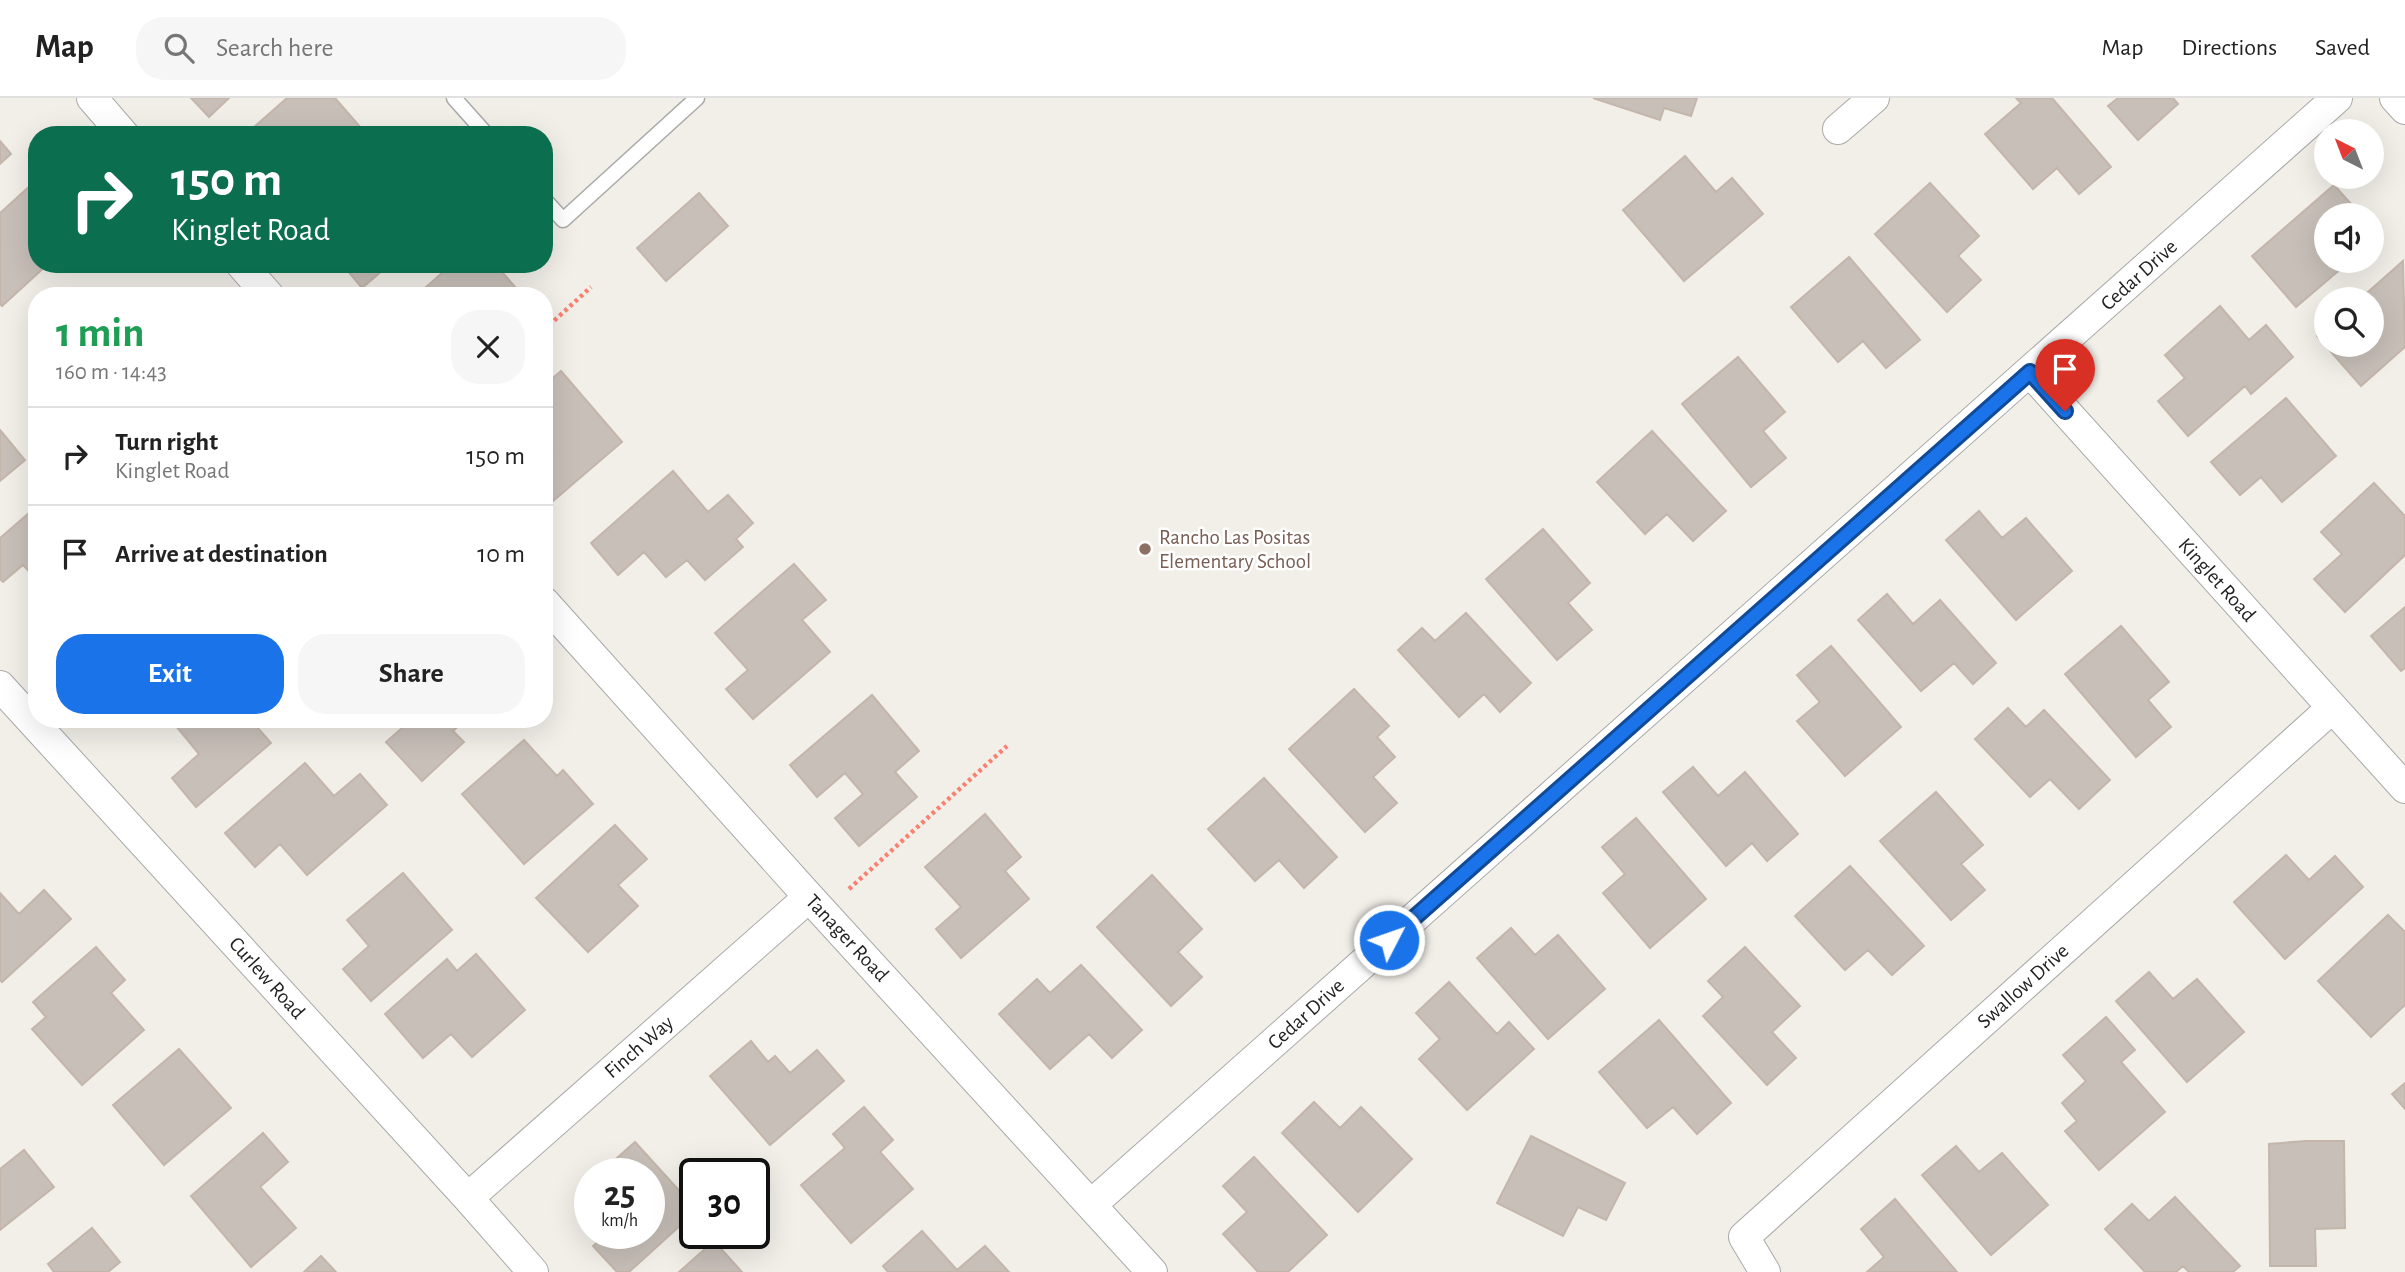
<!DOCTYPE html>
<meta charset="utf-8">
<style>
:root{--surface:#fff;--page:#f6f6f6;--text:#222;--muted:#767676;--line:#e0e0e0;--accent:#1a73e8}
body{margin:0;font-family:"Alegreya Sans",sans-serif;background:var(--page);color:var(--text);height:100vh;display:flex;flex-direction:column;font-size:26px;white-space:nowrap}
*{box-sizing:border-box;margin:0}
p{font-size:23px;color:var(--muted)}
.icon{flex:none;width:38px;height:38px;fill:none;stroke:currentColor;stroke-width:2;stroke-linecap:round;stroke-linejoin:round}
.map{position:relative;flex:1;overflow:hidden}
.drawer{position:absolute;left:28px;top:189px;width:525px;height:441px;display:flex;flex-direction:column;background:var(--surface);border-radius:28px;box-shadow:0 7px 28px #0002}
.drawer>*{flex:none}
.guide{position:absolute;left:28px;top:28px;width:525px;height:147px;border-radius:28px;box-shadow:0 7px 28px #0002;background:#0b6e4f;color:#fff;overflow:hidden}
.needle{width:46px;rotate:318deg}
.fabs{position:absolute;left:2314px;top:21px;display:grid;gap:14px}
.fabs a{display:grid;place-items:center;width:70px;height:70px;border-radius:50%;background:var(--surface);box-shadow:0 7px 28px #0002;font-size:35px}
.speed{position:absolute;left:574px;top:1060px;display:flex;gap:14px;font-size:35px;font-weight:700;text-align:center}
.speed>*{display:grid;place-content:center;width:91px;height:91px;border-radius:50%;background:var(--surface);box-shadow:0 7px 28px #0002;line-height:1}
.speed small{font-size:18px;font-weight:400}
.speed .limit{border:4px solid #111;border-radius:10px;background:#fff;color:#111}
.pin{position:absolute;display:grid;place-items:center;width:60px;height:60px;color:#fff;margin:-72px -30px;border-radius:50% 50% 50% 0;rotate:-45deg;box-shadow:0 0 7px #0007}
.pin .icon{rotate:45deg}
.me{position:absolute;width:77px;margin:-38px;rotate:49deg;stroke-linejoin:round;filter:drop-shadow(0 0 5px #0008)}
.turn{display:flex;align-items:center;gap:24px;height:147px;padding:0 28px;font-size:32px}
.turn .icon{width:91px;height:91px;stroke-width:2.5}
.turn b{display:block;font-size:49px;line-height:60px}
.round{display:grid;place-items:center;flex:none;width:74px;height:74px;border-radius:28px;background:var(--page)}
.overview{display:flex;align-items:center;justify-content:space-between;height:119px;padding:0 28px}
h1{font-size:42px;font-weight:600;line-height:52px;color:#1e9e55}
.cta{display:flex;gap:14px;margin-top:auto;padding:14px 28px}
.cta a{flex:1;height:80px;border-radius:28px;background:var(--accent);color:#fff;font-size:28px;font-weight:600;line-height:80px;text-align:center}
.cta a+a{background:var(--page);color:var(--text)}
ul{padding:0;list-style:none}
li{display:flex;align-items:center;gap:21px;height:98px;padding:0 28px;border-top:2px solid var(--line)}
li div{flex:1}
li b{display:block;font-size:26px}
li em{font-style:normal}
header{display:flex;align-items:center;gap:42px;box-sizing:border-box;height:98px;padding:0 35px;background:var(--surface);border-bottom:2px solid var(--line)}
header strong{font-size:33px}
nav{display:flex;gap:38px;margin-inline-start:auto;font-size:24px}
.search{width:490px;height:63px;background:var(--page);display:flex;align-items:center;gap:18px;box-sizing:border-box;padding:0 24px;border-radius:28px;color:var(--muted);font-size:26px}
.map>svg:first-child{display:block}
.building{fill:#c7bfb8;stroke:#c4b6ab;stroke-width:2}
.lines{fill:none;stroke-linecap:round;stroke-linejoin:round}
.service-casing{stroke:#a9a9a9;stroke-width:17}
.minor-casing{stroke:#a9a9a9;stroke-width:32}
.path{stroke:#fa8072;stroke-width:4.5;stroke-dasharray:3.5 3.5;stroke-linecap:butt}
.service{stroke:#fff;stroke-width:14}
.minor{stroke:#fff;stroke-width:30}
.route-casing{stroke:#114b97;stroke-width:18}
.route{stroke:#1a73e8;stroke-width:12}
.education-dot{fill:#8d6e63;stroke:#fff;stroke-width:2.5}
.labels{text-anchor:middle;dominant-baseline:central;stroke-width:5;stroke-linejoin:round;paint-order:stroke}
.street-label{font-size:21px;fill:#222;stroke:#fff}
.education-label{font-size:21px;fill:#785e54;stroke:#fff;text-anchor:start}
</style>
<header>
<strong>Map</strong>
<div class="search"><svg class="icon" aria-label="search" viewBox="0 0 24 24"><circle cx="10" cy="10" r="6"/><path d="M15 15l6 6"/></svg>Search here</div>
<nav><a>Map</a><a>Directions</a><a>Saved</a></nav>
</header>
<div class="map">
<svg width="2405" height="1174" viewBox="0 0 2405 1174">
<rect width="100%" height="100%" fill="#f2efe9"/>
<path class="building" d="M191 0H229L209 19Z
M287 0H335L361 30 353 37H245Z
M1593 0H1697L1691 18 1664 10 1660 22Z
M2016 0H2052L2111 69 2079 96 2057 70 2033 91 1985 36 2021 5Z
M2118 0H2173L2178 6 2138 42 2108 8Z
M0 43 11 56 0 66Z
M1685 58 1716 94 1732 80 1763 116 1684 183 1623 112Z
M1930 85 1979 138 1958 158 1981 182 1947 214 1875 136Z
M32 86 37 92V166H48L2 208 0 206V115Z
M2334 87 2361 117H2326V163H2350L2296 209 2252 158Z
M699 95 728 128 666 183 637 150Z
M1849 159 1920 242 1886 270 1863 243 1838 264 1791 209Z
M2403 163 2405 249 2361 288 2317 238 2326 231V247H2371V201H2360Z
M342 166H390L362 190Z
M452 166H495L523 198H416Z
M2220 208 2249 242 2266 227 2293 259 2251 296 2245 288 2188 338 2158 303 2185 280 2165 257Z
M1738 259 1785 314 1763 333 1786 360 1751 389 1682 306Z
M561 273 622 344 553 403 544 392V357L552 351 544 342V288Z
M2286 300 2336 358 2282 404 2261 379 2240 397 2211 364Z
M0 332 25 362 0 383Z
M1652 333 1726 413 1693 443 1667 416 1645 436 1597 384Z
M673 373 708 414 728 397 753 425 736 441 743 449 705 482 687 462 666 479 644 454 618 477 591 445Z
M2374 385 2405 418V457L2345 514 2314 481 2342 456 2321 434Z
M37 408V482L23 467 3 484 0 481V440Z
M1979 413 2002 440 2026 420 2072 473 2016 522 1946 442Z
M1543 431 1590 485 1568 505 1592 532 1557 562 1486 481Z
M794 466 826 502 802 522 830 554 753 621 726 591 748 572 715 535Z
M1887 496 1913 526 1940 502 1996 565 1973 586 1954 565 1921 593 1858 522Z
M2405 509V570L2401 573 2371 538Z
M1466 515 1531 585 1500 614 1484 596 1459 619 1398 552 1422 530 1435 543Z
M2121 528 2169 584 2148 602 2171 629 2136 659 2065 576Z
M1831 548 1901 629 1845 678 1797 623 1820 604 1797 577Z
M1354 591 1389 628 1377 639 1395 659 1373 679 1397 705 1365 734 1289 651Z
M872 597 919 653 895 674 917 699 859 748 835 720 863 696 845 675 817 699 790 667Z
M2008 610 2026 629 2044 612 2110 682 2079 711 2050 681 2030 699 1975 641Z
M183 621H250L271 645 196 709 172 680 199 656 176 628Z
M393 621H466L453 633 464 644 422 683 386 644 402 630Z
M524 642 557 678 563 672 593 706 524 766 462 696Z
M305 665 334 698 360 676 387 707 307 777 280 746 255 769 225 735Z
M1693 669 1718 698 1745 674 1798 736 1767 763 1752 745 1726 768 1663 694Z
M1264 680 1337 759 1304 790 1279 762 1255 783 1208 731Z
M1936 694 1983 747 1961 766 1985 792 1951 822 1880 743Z
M985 716 1021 759 1005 773 1029 801 961 860 936 831 961 809 925 769Z
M1636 720 1706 801 1650 850 1603 795 1625 776 1602 749Z
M615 727 647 761 618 787 638 808 588 854 536 800Z
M2286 757 2309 782 2335 758 2363 789 2285 861 2234 804Z
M1850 768 1924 848 1892 877 1868 852 1845 872 1795 818Z
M403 775 452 832 371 903 343 871 369 848 347 822Z
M1152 777 1202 831 1178 854 1202 879 1171 908 1097 829Z
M44 792 71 821 2 884 0 882V795L19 816Z
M2388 817 2405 834V907L2371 939 2318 883Z
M1511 830 1535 857 1558 837 1605 891 1548 941 1477 860Z
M96 849 125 882 111 895 144 932 82 987 32 931 46 919 33 904Z
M1745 849 1800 908 1772 934 1796 960 1767 987 1703 918 1723 899 1708 883Z
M476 856 525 912 472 959 451 936 423 960 385 916 447 861 457 873Z
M1081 867 1142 932 1112 960 1089 936 1050 971 999 916 1037 881 1050 895Z
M2149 874 2173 901 2197 881 2244 934 2187 984 2116 903Z
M1449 884 1497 936 1509 924 1534 951 1467 1012 1419 961 1440 941 1416 915Z
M2106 919 2135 952 2121 964 2165 1014 2099 1072 2065 1033 2077 1023 2062 1005 2086 983 2063 957Z
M1659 922 1731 1005 1697 1036 1673 1009 1647 1030 1599 974Z
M751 943 768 964 775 958 790 975 817 952 844 983 770 1047 710 978Z
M179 951 231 1010 164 1067 113 1007Z
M2405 985V1011L2392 996Z
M1314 1004 1340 1030 1361 1009 1412 1061 1358 1114 1282 1035Z
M864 1009 893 1042 880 1054 913 1091 851 1145 801 1087 845 1050 833 1036Z
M263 1035 288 1064 260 1089 296 1130 251 1169 191 1098Z
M1531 1038 1625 1085 1606 1122 1578 1109 1563 1138 1497 1105Z
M2305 1043H2344L2345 1130 2315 1131 2316 1168H2270L2269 1046Z
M635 1044 695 1110V1114L629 1174H617L593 1148 607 1136H649V1076H599Z
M1956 1048 1979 1074 2002 1055 2048 1107 1991 1157 1922 1077Z
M24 1052 54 1089 0 1132V1071Z
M1254 1059 1327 1137 1288 1174H1258L1223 1136 1247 1114 1223 1088Z
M590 1085V1103L581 1093Z
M2175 1099 2240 1168 2233 1174H2189L2183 1168 2176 1174H2145L2105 1131 2132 1106 2149 1123Z
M1895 1101 1957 1174H1867L1884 1159 1861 1131Z
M92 1130 120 1164 108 1174H54L48 1166Z
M922 1133 957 1172 985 1148 1009 1174H888L883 1168Z
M714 1143 742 1174H679Z
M321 1158 336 1174H304Z"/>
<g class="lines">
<defs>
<path id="service" d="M454 0 487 37
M544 101 563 122 697 0"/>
<path id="minor" d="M92 0 124 37
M2395 0 2405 11
M1838 31 1874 0
M241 166 269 198
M2030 274 2405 690
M544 504 809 799 1152 1174
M0 588 468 1100 533 1174
M468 1100 809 799
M1092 1106 2337 0
M1765 1174 1744 1139 2332 610"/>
</defs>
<use href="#service" class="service-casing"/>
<use href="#minor" class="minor-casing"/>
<path class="path" d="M544 232 591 189
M849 791 1007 648"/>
<use href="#service" class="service"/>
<use href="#minor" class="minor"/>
</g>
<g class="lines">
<defs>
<path id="route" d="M1389 842 2030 274 2065 313"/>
</defs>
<use href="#route" class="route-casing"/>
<use href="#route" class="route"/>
</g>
<circle class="education-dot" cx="1145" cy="451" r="7"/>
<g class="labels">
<g class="street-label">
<text transform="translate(2139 177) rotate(-42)">Cedar Drive</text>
<text transform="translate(2217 482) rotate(48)">Kinglet Road</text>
<text transform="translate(847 840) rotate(47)">Tanager Road</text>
<text transform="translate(267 880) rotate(48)">Curlew Road</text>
<text transform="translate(2023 888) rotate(-42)">Swallow Drive</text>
<text transform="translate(1306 916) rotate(-42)">Cedar Drive</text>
<text transform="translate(639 949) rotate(-41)">Finch Way</text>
</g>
<g class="education-label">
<text x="1159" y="439">Rancho Las Positas<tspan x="1159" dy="24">Elementary School</tspan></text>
</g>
</g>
</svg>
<div class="fabs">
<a><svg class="needle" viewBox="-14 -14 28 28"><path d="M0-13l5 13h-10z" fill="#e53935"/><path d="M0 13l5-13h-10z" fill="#767676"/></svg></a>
<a><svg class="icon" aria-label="sound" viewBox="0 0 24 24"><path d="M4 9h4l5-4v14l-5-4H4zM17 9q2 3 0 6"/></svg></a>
<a><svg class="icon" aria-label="search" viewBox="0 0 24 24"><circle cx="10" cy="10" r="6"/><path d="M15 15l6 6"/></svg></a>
</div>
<div class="speed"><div>25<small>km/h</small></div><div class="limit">30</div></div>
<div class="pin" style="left:2065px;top:313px;background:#d93025"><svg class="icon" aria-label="arrive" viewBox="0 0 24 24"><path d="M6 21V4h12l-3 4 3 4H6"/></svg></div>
<svg class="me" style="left:1389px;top:842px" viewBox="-20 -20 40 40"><circle r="17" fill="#1a73e8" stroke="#fff" stroke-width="3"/><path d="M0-11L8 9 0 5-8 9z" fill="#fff"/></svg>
<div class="guide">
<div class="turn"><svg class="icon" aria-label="right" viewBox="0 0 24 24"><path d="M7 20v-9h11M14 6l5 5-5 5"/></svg><div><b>150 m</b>Kinglet Road</div></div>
</div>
<section class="drawer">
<div class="overview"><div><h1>1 min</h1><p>160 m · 14:43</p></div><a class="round"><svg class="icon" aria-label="close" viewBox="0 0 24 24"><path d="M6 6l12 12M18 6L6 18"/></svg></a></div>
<ul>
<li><svg class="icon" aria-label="right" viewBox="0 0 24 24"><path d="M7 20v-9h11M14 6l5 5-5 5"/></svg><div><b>Turn right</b><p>Kinglet Road</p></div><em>150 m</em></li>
<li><svg class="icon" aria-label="arrive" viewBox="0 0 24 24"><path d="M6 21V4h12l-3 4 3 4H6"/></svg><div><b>Arrive at destination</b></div><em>10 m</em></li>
</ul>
<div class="cta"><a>Exit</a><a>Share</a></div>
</section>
</div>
